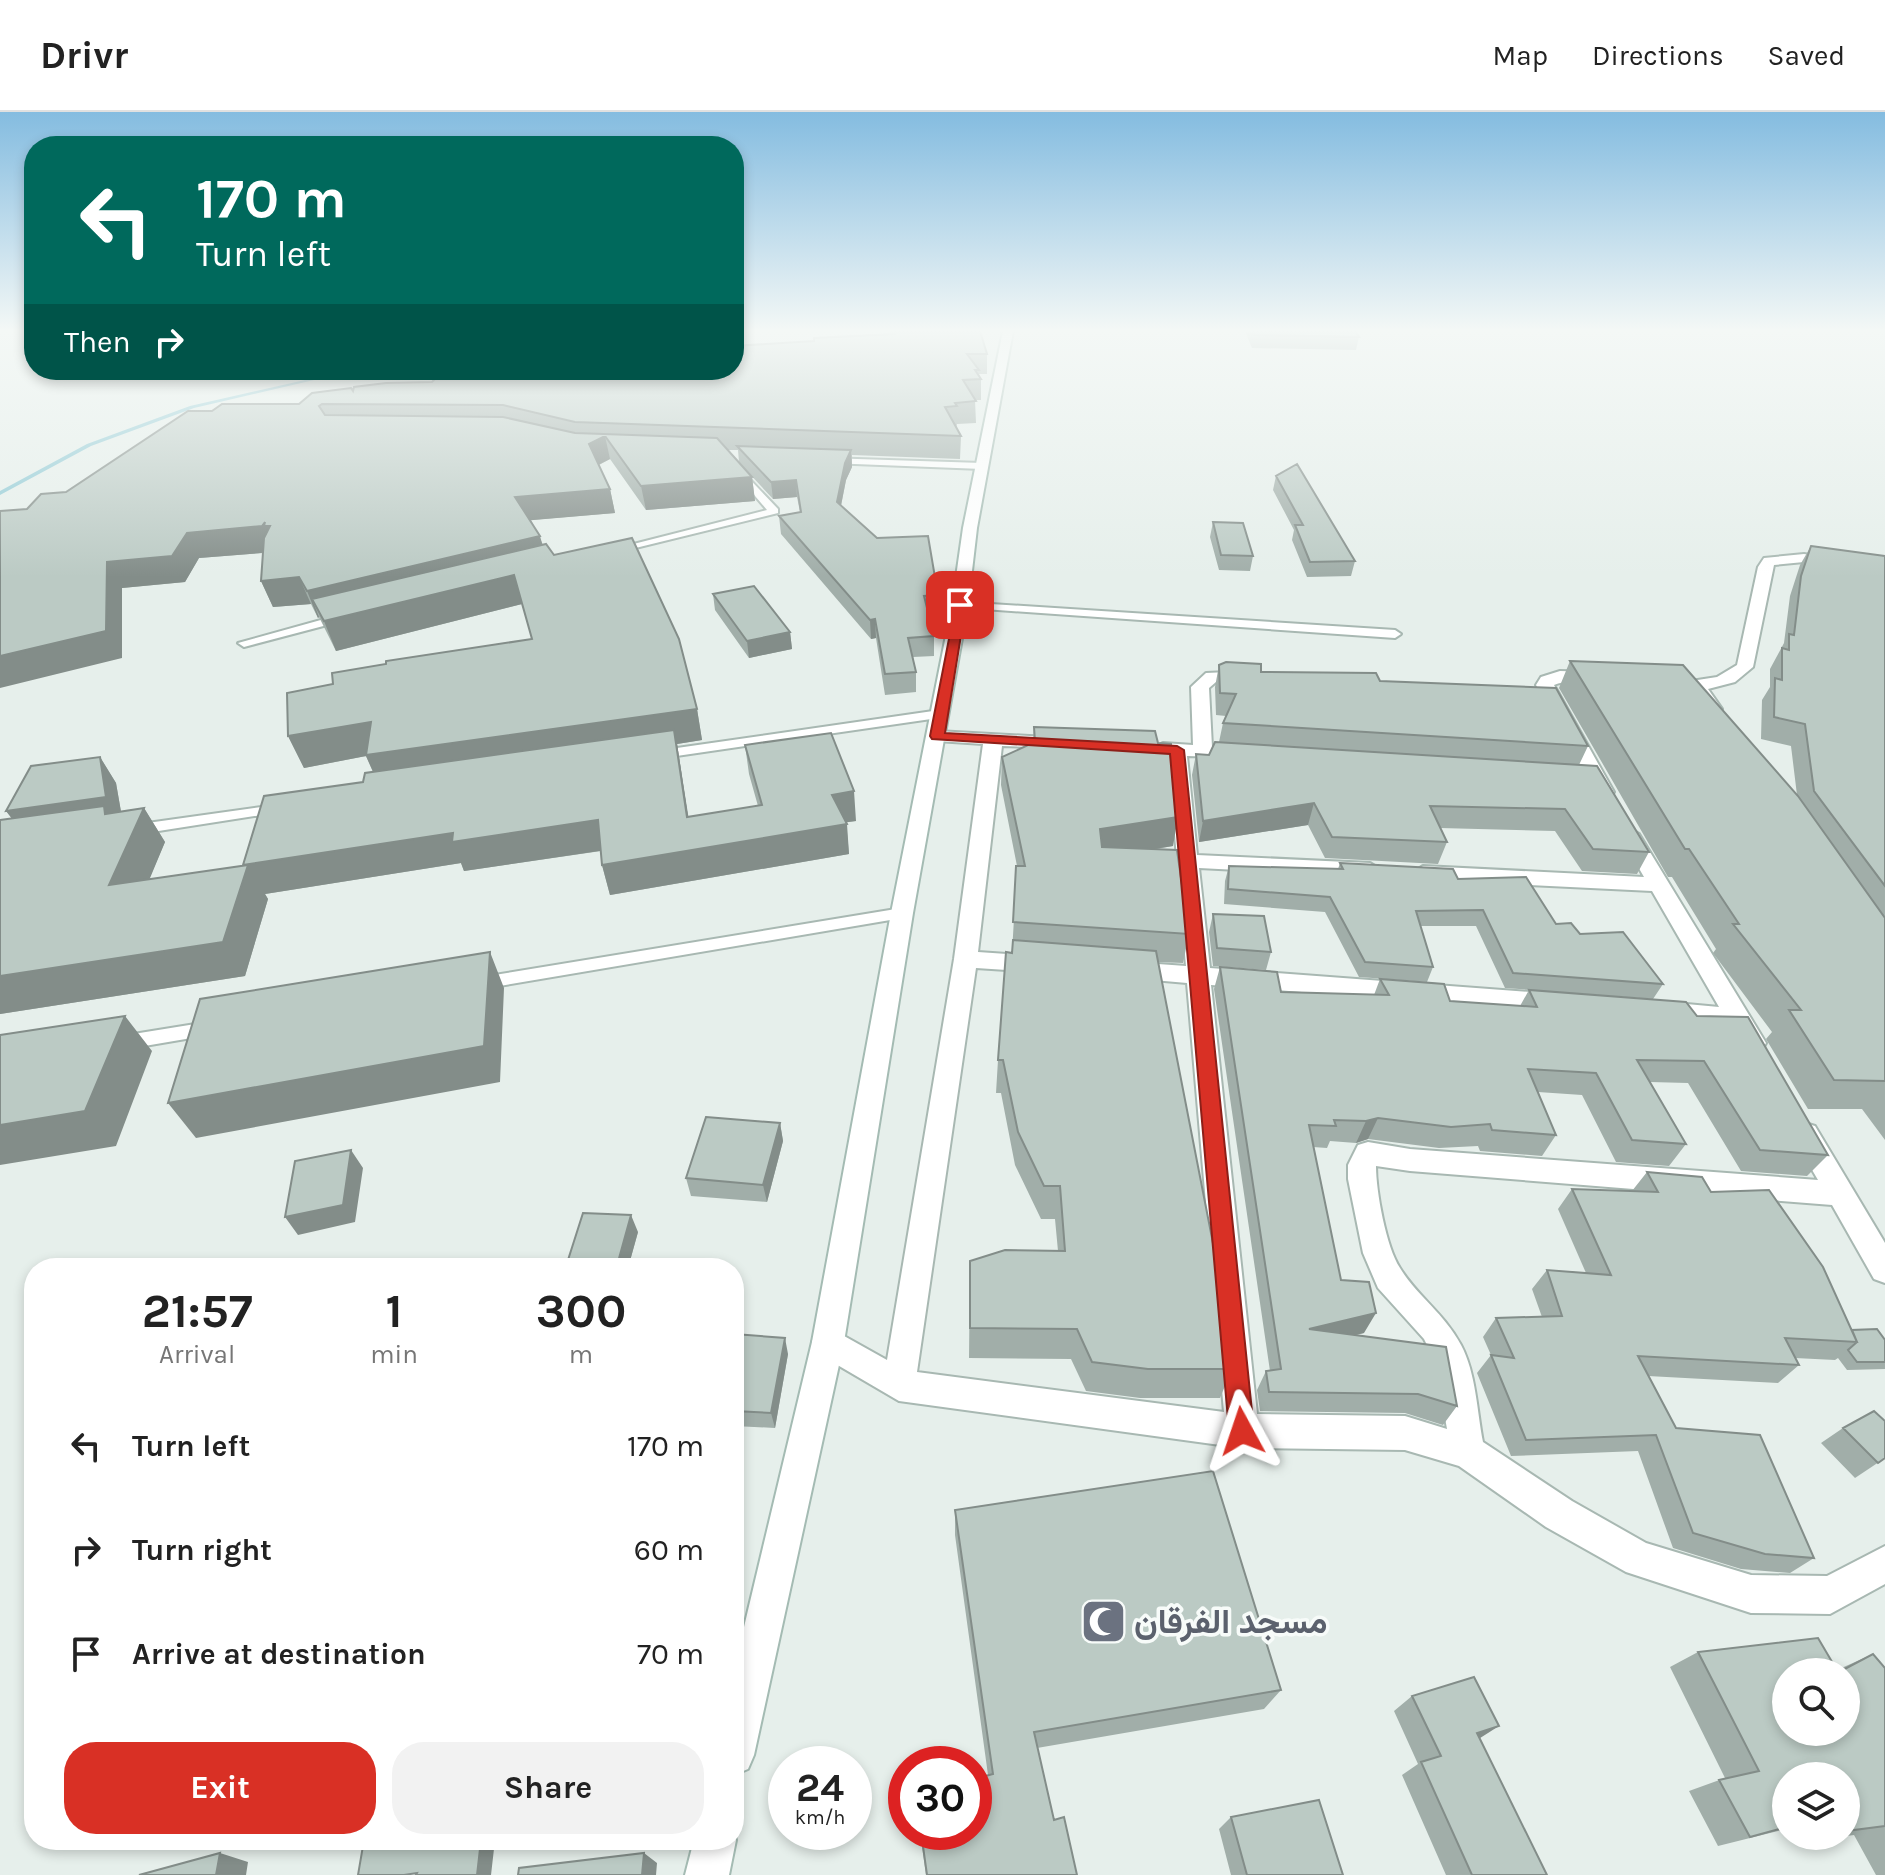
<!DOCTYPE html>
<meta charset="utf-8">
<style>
:root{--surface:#fff;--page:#f2f2f2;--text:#222;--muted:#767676;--line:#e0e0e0;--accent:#d93025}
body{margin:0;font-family:Karla,Vazirmatn,sans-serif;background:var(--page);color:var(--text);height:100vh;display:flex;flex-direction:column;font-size:30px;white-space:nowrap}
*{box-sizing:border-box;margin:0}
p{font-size:26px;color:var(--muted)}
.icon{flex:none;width:44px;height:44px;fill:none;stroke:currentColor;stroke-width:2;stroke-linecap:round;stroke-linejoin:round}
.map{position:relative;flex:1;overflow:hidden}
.drawer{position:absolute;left:24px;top:1146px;width:720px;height:592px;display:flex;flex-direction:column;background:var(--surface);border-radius:32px;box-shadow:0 4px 12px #0003}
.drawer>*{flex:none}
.top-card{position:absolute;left:24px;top:24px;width:720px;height:244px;border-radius:32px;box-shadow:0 4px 12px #0003;background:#00695c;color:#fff;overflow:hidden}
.buttons{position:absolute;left:1772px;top:1546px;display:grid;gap:16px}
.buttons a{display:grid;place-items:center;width:88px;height:88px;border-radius:50%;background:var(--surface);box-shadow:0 4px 12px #0003;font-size:40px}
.speed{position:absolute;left:768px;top:1634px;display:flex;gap:16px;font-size:40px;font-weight:700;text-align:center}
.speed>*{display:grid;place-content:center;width:104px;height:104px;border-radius:50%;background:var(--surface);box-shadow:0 4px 12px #0003;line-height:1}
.speed small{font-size:20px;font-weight:400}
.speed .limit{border:12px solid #d22;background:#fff;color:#111}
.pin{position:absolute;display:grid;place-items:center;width:68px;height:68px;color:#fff;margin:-34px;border-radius:16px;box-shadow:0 4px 12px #0006}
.me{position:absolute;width:88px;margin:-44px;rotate:355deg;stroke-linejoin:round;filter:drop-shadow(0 0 6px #0008)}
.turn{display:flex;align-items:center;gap:28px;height:168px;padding:0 40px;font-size:36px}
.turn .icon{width:104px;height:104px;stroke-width:2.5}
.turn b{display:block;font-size:56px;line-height:68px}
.then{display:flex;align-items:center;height:76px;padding:0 40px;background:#0003;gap:16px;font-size:30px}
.eta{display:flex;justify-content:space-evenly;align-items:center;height:136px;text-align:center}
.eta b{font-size:48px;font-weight:700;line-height:56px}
.cta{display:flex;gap:16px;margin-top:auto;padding:16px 40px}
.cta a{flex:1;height:92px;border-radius:32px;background:var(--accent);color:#fff;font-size:32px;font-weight:700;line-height:92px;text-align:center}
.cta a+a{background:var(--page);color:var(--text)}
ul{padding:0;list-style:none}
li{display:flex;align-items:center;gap:24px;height:104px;padding:0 40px}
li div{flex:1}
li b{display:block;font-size:30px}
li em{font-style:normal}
header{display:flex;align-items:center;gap:48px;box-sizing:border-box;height:112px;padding:0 40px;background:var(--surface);border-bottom:2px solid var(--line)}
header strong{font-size:38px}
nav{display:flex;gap:44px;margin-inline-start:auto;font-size:28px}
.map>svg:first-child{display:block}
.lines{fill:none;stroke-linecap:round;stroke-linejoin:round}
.stream{fill:#8ec9d4;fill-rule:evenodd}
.lane-casing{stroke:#a8b8b2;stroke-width:4}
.street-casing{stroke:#a8b8b2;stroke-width:4}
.secondary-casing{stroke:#a4bbb3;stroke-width:4}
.lane{fill:#fff;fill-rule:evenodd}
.street{fill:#fff;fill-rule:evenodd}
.secondary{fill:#fff;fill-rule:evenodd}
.wall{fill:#a1aea9;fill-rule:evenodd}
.shaded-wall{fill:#838d89}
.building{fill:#bbcac4;stroke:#838d89;stroke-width:2}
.route{fill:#d93025;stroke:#8d1f18;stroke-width:2}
.labels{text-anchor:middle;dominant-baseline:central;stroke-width:7;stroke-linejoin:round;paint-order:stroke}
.near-worship-label{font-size:34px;font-weight:bold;fill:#5b616d;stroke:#f7fbf9;text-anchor:start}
</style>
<header>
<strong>Drivr</strong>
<nav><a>Map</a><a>Directions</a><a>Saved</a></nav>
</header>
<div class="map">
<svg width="1885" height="1763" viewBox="0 0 1885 1763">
<rect width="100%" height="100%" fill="#e6efeb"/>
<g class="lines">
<path class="stream" d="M349 258H357L194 296 91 334 0 383V379L87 332 190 294Z"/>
<defs>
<path id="lane" d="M826 346 982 351 987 354 982 357 829 351Z
M738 355 778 397V401L611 442 606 439 767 398 733 358Z
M960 490 1395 518 1401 522 1395 526 956 495 954 493Z
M346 501 350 503V507L244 535 238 531Z
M940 598 947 602 945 605 656 647 649 643 656 639Z
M282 692 289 696 287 699 133 723 125 718 133 713Z
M902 796 908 797 910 801 908 805 476 878 467 872 476 866Z
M214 909 221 911 223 916 221 921 121 938 114 936 112 931 114 926 121 924Z"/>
<path id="street" d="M1804 442 1885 455V463L1804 450 1774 453 1753 555 1735 570 1708 577 1722 597 1713 602 1707 601 1688 573 1691 569 1717 565 1737 553 1758 455 1764 446Z
M1250 559 1256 560 1258 564 1256 568 1216 570 1209 576 1212 635 1249 638 1251 642 1249 646 1187 644 1197 743 1370 751 1381 758 1370 765 1199 756 1210 856 1556 882 1565 885 1568 891 1565 897 1556 900 1211 873 1257 1302 1405 1304 1447 1317 1435 1249 1424 1227 1378 1176 1363 1141 1348 1067V1053L1358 1033 1368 1030 1410 1037 1818 1068 1791 1022 1795 1014 1805 1011 1815 1014 1885 1131V1171L1874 1167 1832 1093 1410 1059 1376 1054C1376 1079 1386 1135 1400 1156 1417 1184 1444 1201 1461 1233 1476 1261 1477 1299 1483 1330L1572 1389 1646 1431 1751 1463 1827 1464 1885 1434V1472L1830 1502 1751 1501 1626 1460 1546 1415 1459 1354 1405 1338 1242 1336 899 1289 817 1241 812 1230 817 1219 828 1215 887 1248 954 847 983 632 937 629 928 624 937 619 1066 626 1075 632 1073 636 1002 634 978 840 1038 844 1046 846 1050 852 1046 858 1038 860 976 856 917 1260 1224 1300 1187 871 1130 866 1122 864 1118 858 1122 852 1130 850 1186 854 1177 753 1174 749 1177 746 1168 643 1156 641 1154 637 1163 631 1193 633 1191 575 1206 561Z
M1560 559 1594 560 1602 565C1589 575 1569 566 1554 573L1614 680 1611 684H1597L1594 680 1536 573 1541 565Z
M1629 716 1639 722 1766 931 1762 938 1753 940 1744 938 1730 913 1656 905 1653 899 1656 893 1665 890 1719 895 1652 779 1423 768 1412 761 1423 754 1644 765 1619 722Z"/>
<path id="secondary" d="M1003 219H1013L977 416 968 493 913 801 844 1230 754 1643 748 1657 734 1663V1557L812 1230 891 801 952 493 963 416Z
M734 1722 736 1728 729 1763H685L694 1728H734Z"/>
</defs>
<use href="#lane" class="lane-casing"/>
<use href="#street" class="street-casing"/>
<use href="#secondary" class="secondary-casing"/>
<use href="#lane" class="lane"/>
<use href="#street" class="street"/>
<use href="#secondary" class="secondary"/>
</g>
<path class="wall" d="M889 219H980L987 242V262H979L981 267V288H975L976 311 957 312 956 316 961 324 960 347 852 343V355L846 368 841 394 938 483V503H929L934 524V544L913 545 916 560V580L885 583 876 526 871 527 781 422 779 404 800 400 797 385 773 387 745 357 752 365 755 389 646 398 610 347 599 353 610 377 615 401 531 408 543 433 697 597 702 628 677 632 688 705 758 694 749 662 745 633 856 709 846 710 849 742 610 783 602 753 601 739 464 759 461 751 265 782 268 787 245 864 0 902V708L12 706 6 699 100 645 116 671 121 700 144 696 165 730 149 767 244 754 363 670 373 660 366 644 304 656 288 624 333 572 532 527 522 492 336 539 319 505 318 506 311 492 273 495 261 469 263 441 199 446 185 470 122 476V546L27 397 66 380 212 299 299 292 353 279 432 270 814 229 890 222ZM728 338H738L739 350Z
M1245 219H1356V220L1359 225 1356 238 1252 236Z
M1276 364 1355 449 1351 464 1307 465 1292 428 1294 418 1273 378Z
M1213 410 1253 444 1250 459 1219 458 1210 425Z
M1811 434 1885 444V1028L1862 997H1808L1766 927 1772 920 1713 841 1716 837 1672 765H1668L1559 576 1570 549 1797 683 1791 634 1761 627 1762 588 1770 575V557L1784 531 1790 484 1800 453Z
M713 482 790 520 792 537 749 546 715 498Z
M1219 553 1261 560 1380 569 1588 634 1579 653 1649 740 1637 762 1582 759 1555 719 1440 716 1447 730 1438 752 1325 746 1308 713 1199 730 1192 663 1196 642 1209 643 1219 630 1223 611 1226 604 1216 603 1215 575Z
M1034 615 1173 734 1156 737 1189 822 1183 851 1158 850 1232 1257 1220 1286H1140L1086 1279 1071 1247 969 1246 970 1149 1058 1139 1055 1107H1041L1015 1053 1001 981H996L998 948 1012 841 1017 754 1001 673 1002 645 1033 631Z
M1340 751 1458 767 1580 822 1663 872 1653 887 1505 876 1476 814H1420L1433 855 1427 870 1359 865 1325 800 1224 792 1225 769 1229 754 1338 757Z
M1213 802 1271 840 1266 858 1213 854 1209 820Z
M1220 855 1281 880 1374 883 1380 867 1450 889 1520 894 1529 878 1697 904 1828 1043 1807 1064 1741 1059 1688 971 1650 970 1686 1032 1669 1054 1616 1050 1582 983 1538 980 1556 1023 1542 1044 1480 1039 1478 1034 1439 1036 1368 1027 1356 1031 1330 1029 1327 1036 1313 1035 1341 1168 1364 1221 1354 1223 1457 1294 1443 1313 1405 1301 1260 1299 1257 1278 1266 1259H1270L1214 877Z
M780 1011 783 1029 767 1090 691 1084 686 1066Z
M1647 1060 1711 1080 1852 1218 1885 1228V1257L1847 1258 1838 1246 1835 1248 1795 1246 1799 1253 1778 1271 1648 1264 1676 1316 1814 1446 1790 1461 1741 1457 1673 1436 1638 1339 1511 1344 1477 1261 1491 1243 1483 1225 1496 1206 1542 1205 1532 1177 1547 1158 1586 1161 1558 1097 1572 1077 1632 1079Z
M638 1120 628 1156H571L568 1148Z
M734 1222 788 1242 775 1316 734 1314Z
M1843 1316 1885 1346 1855 1366 1821 1331Z
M955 1398 1281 1578 1264 1597 1037 1636 1054 1708 1077 1763H926L920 1720H974L988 1663 955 1423Z
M1698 1540 1837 1558 1873 1542 1885 1556V1763H1876L1854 1723 1794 1731 1791 1724H1846V1664H1786V1717L1718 1734 1689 1679 1725 1666 1670 1555Z
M1412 1584 1479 1626 1547 1763H1446L1402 1663 1418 1652 1394 1599Z
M1231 1705 1343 1763H1231L1219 1717Z"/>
<path class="shaded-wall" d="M605 324 610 347 594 355 589 332Z
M851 338 852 355 846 368 838 408 837 390 845 351Z
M752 365 755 389 646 398 641 374Z
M796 368 797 385 773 387 771 370Z
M610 377 615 401 522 409 515 385Z
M265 410 270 414 273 440 199 446 185 470 122 476V546L0 576V544L107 450 187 421Z
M540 424 547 449 312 487 319 505 318 506 307 479Z
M514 463 522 492 336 539 324 509Z
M299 465 311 492 273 495 261 469Z
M875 507 876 526 871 527 870 508Z
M790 520 792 537 749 546 747 529Z
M697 597 702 628 677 632 693 734 687 705 380 675 366 644 304 656 288 624 371 610Z
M100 645 116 671 123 711 144 696 165 730 133 807 26 725 6 699Z
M854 679 856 709 834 712 832 683Z
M1314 691 1308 713 1199 730 1203 709Z
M1178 705 1173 734 1097 746 1100 717Z
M598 708 606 738 464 759 461 751 265 782 268 787 245 864 0 902V864L246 759 243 753 453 721Z
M847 712 849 742 610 783 602 753Z
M490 840 504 876 500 970 196 1026 168 991Z
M125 904 152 939 116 1034 0 1053V1013Z
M1378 1006 1368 1027 1356 1031 1366 1009Z
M780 1011 783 1029 767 1090 763 1073Z
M351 1038 363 1056 355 1110 298 1123 285 1105Z
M631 1103 638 1120 628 1156H621L618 1150Z
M1376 1201 1364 1221 1299 1237 1309 1217Z
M785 1226 788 1242 775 1316 771 1301Z
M1499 1614 1477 1628V1621Z
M481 1728H495L491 1763H477Z
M220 1741 248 1750 246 1763H216Z
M644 1741 657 1751 656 1763H642Z"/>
<path class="building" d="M894 219H980L987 242H967L979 258H975L981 267 963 268 976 289 955 291 957 294 945 295 961 324 575 310 503 293 322 292 319 294 325 303 503 305 575 321 717 326 752 365 641 374 605 324 589 332 610 377 515 385 540 424 307 479 299 465 261 469 264 426 270 414H264L265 410 262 414 187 421 172 444 107 450 106 519 0 544V399L27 397 41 382 66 380 188 299H212L222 292H299L312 281 351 276 353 279 354 275 386 271 432 270 436 266 496 258H734V234L814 229V226L895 222Z
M1253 219H1355L1359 225 1255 223Z
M737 334 851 338 845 351 837 390 877 426 928 424 938 483 924 484 934 524 908 526 916 560 885 562 875 507 870 508 779 404 801 400 796 368 771 370Z
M1297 352 1355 449 1310 450 1295 413H1303L1276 364Z
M1213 410 1243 411 1253 444 1221 443Z
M632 426 679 527 697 597 366 643 371 610 288 624 287 581 333 572 332 561 386 552V549L532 527 514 463 324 509 312 487 546 432 554 443Z
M1811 434 1885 444V774L1814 679 1805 612 1774 605 1775 566 1782 568V536L1789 538V522L1794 523 1801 464Z
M754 474 790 520 747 529 713 482Z
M1570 549 1683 553 1798 684 1885 806V969L1834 968 1789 898H1801L1733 812H1739L1689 737H1685Z
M1226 550 1261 552V560L1376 561 1380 569 1556 576 1588 634 1223 611 1236 582 1220 581 1219 553Z
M1034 615 1155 619 1158 631 1171 632 1178 705 1100 717 1102 735 1177 738 1189 822 1013 810 1016 754H1025L1002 645 1035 630Z
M674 618 687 705 762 693 745 633 831 621 854 679 832 683 847 712 602 753 598 708 452 730 453 721 243 753 264 684 363 670 365 661Z
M1215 630 1597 654 1649 740 1593 737 1565 697 1430 694 1447 730 1332 725 1314 691 1203 709 1196 642 1209 643Z
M100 645 106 685 6 699 31 654Z
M104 694 105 702 144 696 109 773 248 753 223 830 0 864V708Z
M1340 751 1453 757 1458 767 1526 765 1556 812 1571 811 1580 822 1623 820 1663 872 1513 861 1483 798 1416 799 1433 855 1365 850 1330 785 1228 777 1229 754 1343 757Z
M1213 802 1264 804 1271 840 1217 836Z
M1013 828 1156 839 1226 1198 1232 1257H1148L1092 1250 1077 1217 970 1216V1149L1005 1138 1065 1139 1060 1074H1044L1018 1020 1003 948H998L1006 840 1012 841Z
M490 840 484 934 168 991 200 887Z
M1220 855 1277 860 1281 880 1389 883 1380 867 1444 872 1450 889 1537 895 1529 878 1686 890 1697 904 1748 905 1828 1043 1760 1038 1704 949 1637 948 1686 1032 1632 1028 1596 961 1528 957 1556 1023 1492 1018 1490 1012 1451 1015 1378 1006 1366 1009 1334 1008 1336 1014 1309 1013 1341 1168 1369 1170 1376 1201 1309 1217 1446 1235 1457 1294 1418 1282 1269 1280 1266 1259 1281 1257Z
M125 904 85 999 0 1013V923Z
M706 1005 780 1011 763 1073 686 1066Z
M351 1038 343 1093 285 1105 295 1049Z
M1647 1060 1702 1065 1711 1080 1769 1078 1823 1155 1857 1230 1785 1226 1799 1253 1638 1244 1676 1316 1760 1323 1814 1446 1765 1442 1693 1421 1656 1323 1526 1328 1491 1243 1514 1246 1496 1206 1562 1204 1547 1158 1611 1163 1572 1077 1658 1080Z
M583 1101 631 1103 618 1150 568 1148Z
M1877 1217 1885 1228V1250H1857L1848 1238 1857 1230 1852 1218Z
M734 1222 785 1226 771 1301 734 1299Z
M1874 1299 1885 1309V1346L1878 1351 1843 1316Z
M1213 1359 1281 1578 1034 1620 1054 1708 1064 1705 1077 1763H927L921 1720H974V1667L993 1662 955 1398Z
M1818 1526 1838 1560H1786V1620H1846V1560H1839L1873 1542 1885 1556V1714L1846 1719V1664H1786V1715L1750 1725 1719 1668 1759 1659 1698 1540Z
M1474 1565 1499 1614 1477 1621 1547 1763H1472L1421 1650 1441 1644 1412 1584Z
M1319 1688 1343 1763H1247L1231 1705Z
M364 1728H481L477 1763H416L417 1761 404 1763H358Z
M220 1741 216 1763H139Z
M644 1741 642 1763H518L519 1756Z"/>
<linearGradient id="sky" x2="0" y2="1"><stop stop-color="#84bce0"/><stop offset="0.47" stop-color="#f4f8f6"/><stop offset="1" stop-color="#f4f8f6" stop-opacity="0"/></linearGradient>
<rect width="1885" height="465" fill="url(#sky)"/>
<path class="route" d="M956 491 966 493 945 621 1177 634 1184 638 1254 1319 1251 1328 1242 1331 1233 1328 1229 1319 1170 642 932 627 930 624Z"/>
<defs>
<symbol id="mosque-square" viewBox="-11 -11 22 22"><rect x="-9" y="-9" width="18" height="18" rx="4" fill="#6b7280" stroke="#f7fbf9"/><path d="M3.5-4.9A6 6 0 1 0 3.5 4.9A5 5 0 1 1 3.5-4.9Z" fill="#fff"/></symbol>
</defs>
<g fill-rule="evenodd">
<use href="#mosque-square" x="1078" y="1484" width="51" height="51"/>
</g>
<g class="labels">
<g class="near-worship-label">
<text x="1134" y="1510">مسجد الفرقان</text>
</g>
</g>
</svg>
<div class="buttons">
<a><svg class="icon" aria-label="search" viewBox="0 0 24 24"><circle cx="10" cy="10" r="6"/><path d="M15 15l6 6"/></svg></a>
<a><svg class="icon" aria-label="layers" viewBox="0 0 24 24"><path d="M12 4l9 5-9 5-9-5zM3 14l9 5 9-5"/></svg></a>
</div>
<div class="speed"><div>24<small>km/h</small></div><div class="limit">30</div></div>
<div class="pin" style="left:960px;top:493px;background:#d93025"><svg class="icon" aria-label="arrive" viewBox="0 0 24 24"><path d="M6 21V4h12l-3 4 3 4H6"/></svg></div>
<svg class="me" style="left:1242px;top:1319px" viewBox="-20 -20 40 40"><path d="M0-17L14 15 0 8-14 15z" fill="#d93025" stroke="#fff" stroke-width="4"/></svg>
<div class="top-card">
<div class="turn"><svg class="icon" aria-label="left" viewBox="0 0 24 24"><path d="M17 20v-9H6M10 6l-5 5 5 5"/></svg><div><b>170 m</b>Turn left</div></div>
<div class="then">Then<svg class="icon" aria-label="right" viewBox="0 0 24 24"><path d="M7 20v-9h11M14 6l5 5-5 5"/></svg></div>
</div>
<section class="drawer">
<div class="eta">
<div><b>21:57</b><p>Arrival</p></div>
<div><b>1</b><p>min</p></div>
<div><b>300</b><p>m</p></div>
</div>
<ul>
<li><svg class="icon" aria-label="left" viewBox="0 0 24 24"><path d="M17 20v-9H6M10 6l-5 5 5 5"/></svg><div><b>Turn left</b></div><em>170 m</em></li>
<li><svg class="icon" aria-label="right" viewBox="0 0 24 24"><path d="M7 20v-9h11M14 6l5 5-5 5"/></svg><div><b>Turn right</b></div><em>60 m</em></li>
<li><svg class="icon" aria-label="arrive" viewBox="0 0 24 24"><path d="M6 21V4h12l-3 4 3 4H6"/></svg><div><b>Arrive at destination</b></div><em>70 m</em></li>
</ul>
<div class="cta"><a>Exit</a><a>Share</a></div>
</section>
</div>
